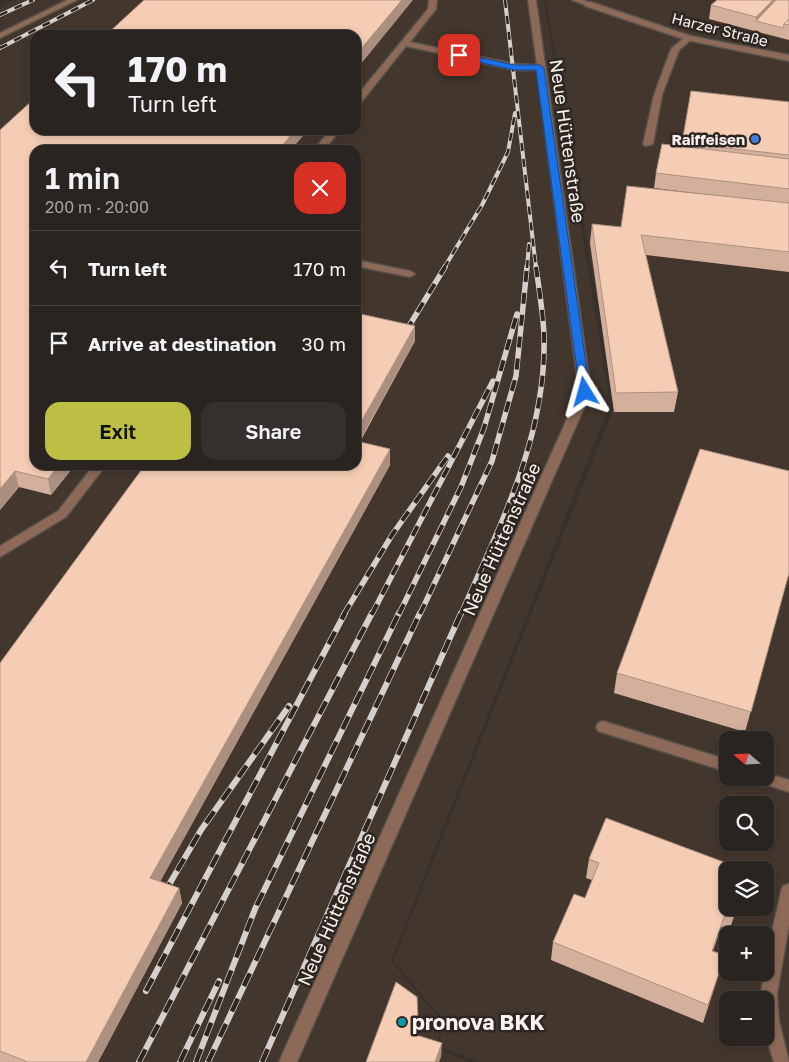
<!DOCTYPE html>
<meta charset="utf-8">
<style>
:root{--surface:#292420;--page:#35302d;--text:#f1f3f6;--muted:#a5a4a5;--line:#45413e;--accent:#bcbf44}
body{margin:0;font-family:"Golos Text",sans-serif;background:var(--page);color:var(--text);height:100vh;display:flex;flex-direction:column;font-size:19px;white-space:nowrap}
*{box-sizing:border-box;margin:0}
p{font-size:16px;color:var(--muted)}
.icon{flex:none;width:28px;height:28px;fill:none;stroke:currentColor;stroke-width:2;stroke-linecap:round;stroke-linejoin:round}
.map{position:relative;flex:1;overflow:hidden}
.details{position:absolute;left:30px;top:145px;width:331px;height:325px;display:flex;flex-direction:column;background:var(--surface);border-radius:15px;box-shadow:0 2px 8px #0003,0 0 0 1px var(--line)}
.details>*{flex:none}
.banner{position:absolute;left:30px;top:30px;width:331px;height:105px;border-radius:15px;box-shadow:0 2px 8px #0003,0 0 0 1px var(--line);background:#292420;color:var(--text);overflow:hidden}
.needle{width:32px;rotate:289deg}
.buttons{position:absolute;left:719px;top:731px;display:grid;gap:10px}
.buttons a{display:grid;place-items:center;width:55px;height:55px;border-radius:10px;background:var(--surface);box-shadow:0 2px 8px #0003,0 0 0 1px var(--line);font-size:25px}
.pin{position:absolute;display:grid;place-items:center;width:42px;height:42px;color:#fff;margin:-21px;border-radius:10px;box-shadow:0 2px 8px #0006}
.me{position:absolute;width:55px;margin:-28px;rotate:352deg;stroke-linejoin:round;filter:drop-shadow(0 0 4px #0008)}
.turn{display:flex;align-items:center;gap:18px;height:105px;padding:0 15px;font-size:22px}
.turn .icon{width:65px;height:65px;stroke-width:2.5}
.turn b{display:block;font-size:35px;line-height:42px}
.round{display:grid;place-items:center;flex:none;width:52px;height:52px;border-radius:15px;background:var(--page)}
.headline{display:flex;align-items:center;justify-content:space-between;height:85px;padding:0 15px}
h1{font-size:30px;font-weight:600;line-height:38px}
.button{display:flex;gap:10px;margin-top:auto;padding:10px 15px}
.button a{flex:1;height:58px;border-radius:15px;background:var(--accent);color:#111;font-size:20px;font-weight:600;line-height:58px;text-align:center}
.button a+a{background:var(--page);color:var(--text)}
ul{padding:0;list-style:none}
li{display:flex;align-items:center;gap:15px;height:75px;padding:0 15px;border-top:1px solid var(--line)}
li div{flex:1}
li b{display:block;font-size:19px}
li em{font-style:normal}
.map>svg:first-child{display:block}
.built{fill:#43362d;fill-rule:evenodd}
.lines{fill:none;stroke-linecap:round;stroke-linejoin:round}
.lane-casing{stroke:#564f4a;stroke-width:3}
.street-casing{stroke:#564f4a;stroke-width:3}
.lane{fill:#8c6a57;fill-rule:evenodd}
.street{fill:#8c6a57;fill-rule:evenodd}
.rail-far2-casing{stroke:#d6d0cc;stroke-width:4}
.rail-far1-casing{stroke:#d6d0cc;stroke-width:5.5}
.rail-casing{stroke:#d6d0cc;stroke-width:6}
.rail-far2{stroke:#2d2621;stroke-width:2.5;stroke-dasharray:8;stroke-linecap:butt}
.rail-far1{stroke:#2d2621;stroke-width:4;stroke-dasharray:11;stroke-linecap:butt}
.rail{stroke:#2d2621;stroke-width:4.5;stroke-dasharray:14;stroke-linecap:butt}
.wall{fill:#d3b09c}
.shaded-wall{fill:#ac907f}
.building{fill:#f5cdb5;stroke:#ac907f}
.route{fill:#1a73e8;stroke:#114b97}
.shop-dot{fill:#3f7fe0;stroke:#2d2621;stroke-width:2}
.culture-dot{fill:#0f9aa8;stroke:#2d2621;stroke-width:2}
.labels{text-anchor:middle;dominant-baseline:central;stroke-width:5;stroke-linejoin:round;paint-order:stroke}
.far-street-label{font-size:15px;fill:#f8f3ef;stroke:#2d2621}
.far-poi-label{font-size:15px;font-weight:bold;fill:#f8f3ef;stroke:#2d2621;text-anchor:end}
.street-label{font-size:18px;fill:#f8f3ef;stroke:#2d2621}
.near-poi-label{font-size:21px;font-weight:bold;fill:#f8f3ef;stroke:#2d2621;text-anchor:start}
</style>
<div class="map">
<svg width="789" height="1062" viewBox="0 0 789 1062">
<rect width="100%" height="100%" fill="#37302b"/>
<path class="built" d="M14 0H544L610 404 391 961 441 1021 437 1049 470 1062H0V7ZM35 35H356V130H35ZM35 150H356V465H35Z
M546 0H789V1062H479L439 1046 443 1020 393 961 615 404ZM728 740H765V778H728ZM728 805H765V842H728ZM728 870H765V908H728ZM728 935H765V972H728ZM728 1000H765V1038H728Z"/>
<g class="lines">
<defs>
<path id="lane" d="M67 0H77L0 38V33Z
M429 0H437L436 9 410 42 514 64 537 65 528 0H536L591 392 297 1062H279L579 392 537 70H514L406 46 359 105 356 106V97L428 9Z
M572 0H584L592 4 588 6Z
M686 36 693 38 679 50 662 95 653 144 645 146 643 144 654 95 671 49Z
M330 130H340L324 150H314Z
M356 260 410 271 415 274 410 277 356 266Z
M94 465H106L66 517 0 557V546L58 511Z
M603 721 728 760V772L598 731 596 727 598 723Z
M765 773 789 780V792L758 782 756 778H765Z"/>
<path id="street" d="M585 2H591L691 36 789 55V61L686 40 585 6Z
M789 884V925L777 993 779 1021 789 1062H774L765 1033V1000H761V993L768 949 781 891 783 886Z"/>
</defs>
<use href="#lane" class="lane-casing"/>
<use href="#street" class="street-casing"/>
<use href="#lane" class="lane"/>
<use href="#street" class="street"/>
<defs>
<path id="rail-far2" d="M505 0 536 268
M0 15 33 0
M0 48 93 0
M444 268 482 205 508 152 515 113
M527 268 529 244"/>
<path id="rail-far1" d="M406 331 445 267
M344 614 392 535 448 456
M372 614 493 381
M399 614 461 487 484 428 517 314
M420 614 492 461 516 376 527 267
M461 614C500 525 547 436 544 335 543 312 539 289 536 267"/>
<path id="rail" d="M163 895 201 830 289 706
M146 991 345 613
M139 1062 372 613
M180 1062 219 981
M196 1062 255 909 399 613
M208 1062 420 613
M262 1062 461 613"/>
</defs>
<use href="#rail-far2" class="rail-far2-casing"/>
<use href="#rail-far1" class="rail-far1-casing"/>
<use href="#rail" class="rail-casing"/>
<use href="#rail-far2" class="rail-far2"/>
<use href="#rail-far1" class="rail-far1"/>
<use href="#rail" class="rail"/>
</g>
<path class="wall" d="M789 0V40L709 19 711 5Z
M691 91 789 102V272L646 255 678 392 674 412H614L590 243 592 224 621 227 719 196 654 188 656 173 682 147Z
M35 150V465H75L51 495 19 487 0 510Z
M356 313 415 341 360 442 390 449V465L160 881 179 888 182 903 98 1062H0V663Z
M789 573 745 732 614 693 617 673Z
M589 859 737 908 729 931 721 927 713 951 725 955 703 1023 551 960 553 942 585 898 592 880 586 878Z"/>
<path class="shaded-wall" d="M402 0H413L356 70V55Z
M773 0H784L756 21V17Z
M295 130H308L291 150H279Z
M415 326V341L356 447V431Z
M390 449V465L154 893 150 878Z
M59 465H75L51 495 48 479Z
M15 471 19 487 0 510V489Z
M179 888 182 903 98 1062H86Z
M418 1019V1033L413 1048V1034Z
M442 1043 441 1057 439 1062H435Z"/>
<path class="building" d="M144 0H402L356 55V35H106Z
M717 0H773L756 17 711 5Z
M776 0H789V19L784 24 783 28 756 21Z
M789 19V25L784 24Z
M691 91 789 102V155L682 143Z
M35 98V130H295L279 150H35V465H59L48 479 15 471 0 489V130Z
M662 144 789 159V189L656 173Z
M627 186 789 203V252L641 235 678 392 616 393 592 224 621 227Z
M356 313 415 326 356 431Z
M356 441 390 449 150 878 179 888 86 1062H28L0 1051V663L145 465H356Z
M700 449 789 471V573L751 712 617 673Z
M606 818 745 870H728V908H737L735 912 727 909 712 951 725 955 708 1005 553 942 574 894 585 898 599 863 589 859Z
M396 982 417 997 418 1019 413 1034 442 1043 435 1062H366Z"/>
<path class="route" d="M459 53 514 65H540L544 68 590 392 588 394 585 395 580 392 536 70H514L456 57V54Z"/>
<circle class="shop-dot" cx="755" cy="139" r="5"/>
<circle class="culture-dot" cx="402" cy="1022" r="5"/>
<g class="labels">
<g class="far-street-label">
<text transform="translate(720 29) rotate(14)">Harzer Straße</text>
</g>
<g class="far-poi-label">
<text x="745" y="139">Raiffeisen</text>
</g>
<g class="street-label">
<text transform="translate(568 141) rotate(82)">Neue Hüttenstraße</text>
<text transform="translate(501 539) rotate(-66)">Neue Hüttenstraße</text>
<text transform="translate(336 909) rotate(-66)">Neue Hüttenstraße</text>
</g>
<g class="near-poi-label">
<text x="412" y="1022">pronova BKK</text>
</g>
</g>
</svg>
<div class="buttons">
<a><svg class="needle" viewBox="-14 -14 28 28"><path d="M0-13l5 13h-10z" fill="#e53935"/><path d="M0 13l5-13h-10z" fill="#a5a4a5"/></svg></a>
<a><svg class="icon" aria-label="search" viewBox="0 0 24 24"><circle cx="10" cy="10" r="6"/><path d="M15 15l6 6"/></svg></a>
<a><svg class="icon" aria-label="layers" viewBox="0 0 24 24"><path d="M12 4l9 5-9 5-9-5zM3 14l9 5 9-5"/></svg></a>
<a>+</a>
<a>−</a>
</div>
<div class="pin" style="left:459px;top:55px;background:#d93025"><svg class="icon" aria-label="arrive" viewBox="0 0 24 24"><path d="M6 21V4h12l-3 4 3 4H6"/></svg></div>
<svg class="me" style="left:585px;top:392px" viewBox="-20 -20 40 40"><path d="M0-17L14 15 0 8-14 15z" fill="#1a73e8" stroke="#fff" stroke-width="4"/></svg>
<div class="banner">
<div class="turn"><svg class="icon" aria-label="left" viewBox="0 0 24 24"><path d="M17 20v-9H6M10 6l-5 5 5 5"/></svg><div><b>170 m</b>Turn left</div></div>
</div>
<section class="details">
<div class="headline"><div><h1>1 min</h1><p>200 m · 20:00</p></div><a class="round" style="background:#d93025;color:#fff"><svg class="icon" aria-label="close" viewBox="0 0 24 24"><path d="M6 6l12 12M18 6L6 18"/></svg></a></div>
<ul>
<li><svg class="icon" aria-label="left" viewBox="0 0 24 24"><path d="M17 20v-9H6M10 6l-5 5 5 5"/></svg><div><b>Turn left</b></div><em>170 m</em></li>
<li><svg class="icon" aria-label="arrive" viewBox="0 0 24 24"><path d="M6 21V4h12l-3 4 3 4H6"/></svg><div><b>Arrive at destination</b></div><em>30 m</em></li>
</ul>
<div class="button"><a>Exit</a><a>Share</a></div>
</section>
</div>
